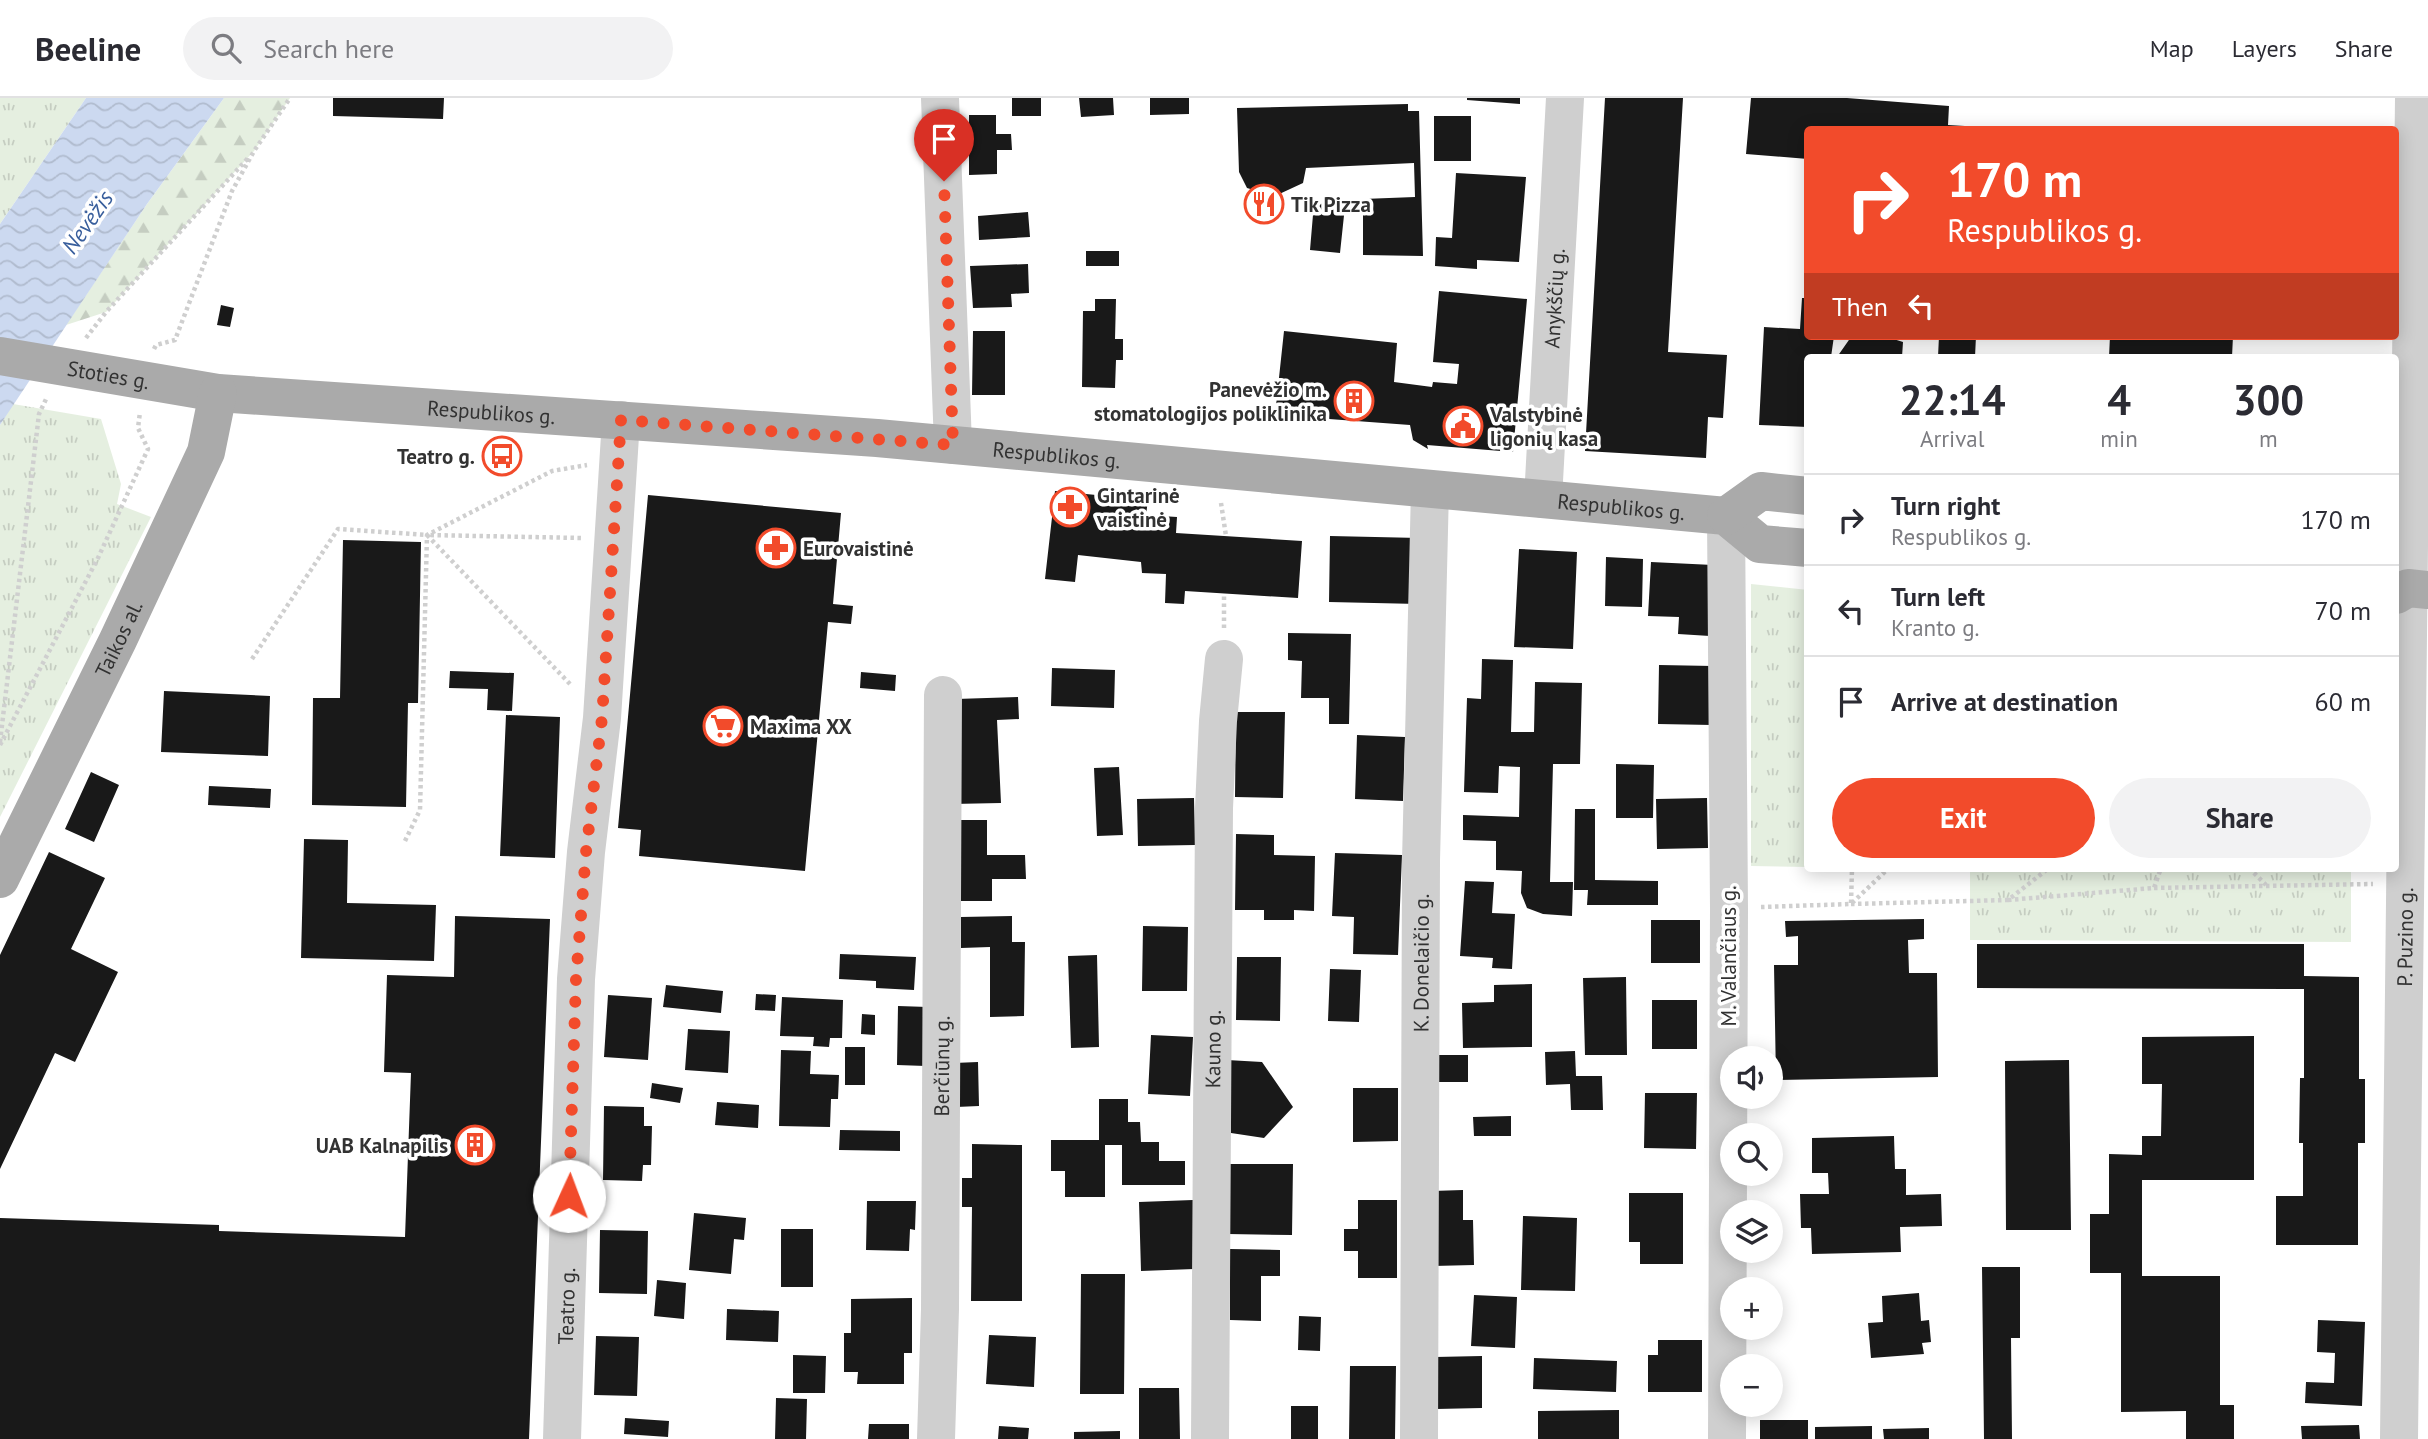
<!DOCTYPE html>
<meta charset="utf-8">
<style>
:root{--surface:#fff;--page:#f2f2f3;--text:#2b2b33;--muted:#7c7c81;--line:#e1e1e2;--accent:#f24b2b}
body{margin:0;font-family:"PT Sans",sans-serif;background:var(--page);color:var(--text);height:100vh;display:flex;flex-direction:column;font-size:26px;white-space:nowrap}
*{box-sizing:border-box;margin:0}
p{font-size:23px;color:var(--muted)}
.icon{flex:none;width:38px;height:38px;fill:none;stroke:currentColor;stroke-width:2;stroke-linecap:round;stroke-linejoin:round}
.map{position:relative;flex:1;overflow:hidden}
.drawer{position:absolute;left:1804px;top:256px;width:595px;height:518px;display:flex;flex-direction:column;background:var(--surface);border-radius:7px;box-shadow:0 4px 18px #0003}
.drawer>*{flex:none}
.hud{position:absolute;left:1804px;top:28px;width:595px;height:214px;border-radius:7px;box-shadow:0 4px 18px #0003;background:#f24b2b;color:#fff;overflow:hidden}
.fabs{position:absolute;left:1720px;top:948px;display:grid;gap:14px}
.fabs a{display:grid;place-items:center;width:63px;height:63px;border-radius:50%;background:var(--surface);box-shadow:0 4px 18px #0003;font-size:35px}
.pin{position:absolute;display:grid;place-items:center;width:60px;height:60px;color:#fff;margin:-72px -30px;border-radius:50% 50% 50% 0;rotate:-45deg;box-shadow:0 0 7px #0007}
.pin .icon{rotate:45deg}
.me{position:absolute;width:77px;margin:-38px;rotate:2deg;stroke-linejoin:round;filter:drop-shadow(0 0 5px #0008)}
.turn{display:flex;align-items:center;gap:24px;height:147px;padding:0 28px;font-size:32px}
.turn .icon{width:91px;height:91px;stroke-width:2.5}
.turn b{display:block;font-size:49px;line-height:60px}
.then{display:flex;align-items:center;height:66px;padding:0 28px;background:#0003;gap:14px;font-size:26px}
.eta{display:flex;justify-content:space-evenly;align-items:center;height:119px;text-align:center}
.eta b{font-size:42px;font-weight:700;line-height:49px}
.primary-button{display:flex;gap:14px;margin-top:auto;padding:14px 28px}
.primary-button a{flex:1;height:80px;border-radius:42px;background:var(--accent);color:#fff;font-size:28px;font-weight:700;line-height:80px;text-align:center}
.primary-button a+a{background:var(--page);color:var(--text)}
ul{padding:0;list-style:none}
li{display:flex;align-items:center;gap:21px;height:91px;padding:0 28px;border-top:2px solid var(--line)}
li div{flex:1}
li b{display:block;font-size:26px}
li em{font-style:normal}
header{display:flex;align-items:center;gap:42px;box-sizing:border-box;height:98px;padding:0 35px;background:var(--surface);border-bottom:2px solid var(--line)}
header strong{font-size:33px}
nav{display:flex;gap:38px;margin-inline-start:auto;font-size:24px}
.search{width:490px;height:63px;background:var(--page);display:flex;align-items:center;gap:18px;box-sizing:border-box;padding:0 24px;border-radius:38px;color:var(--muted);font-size:26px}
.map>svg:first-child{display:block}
.grass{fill:url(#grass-tufts)}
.forest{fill:url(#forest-firs)}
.water{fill:url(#water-waves)}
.building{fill:#191919}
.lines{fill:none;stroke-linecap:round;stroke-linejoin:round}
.path{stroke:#cfcfcf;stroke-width:4.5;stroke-dasharray:3.5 3.5;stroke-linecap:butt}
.minor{stroke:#cfcfcf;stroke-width:38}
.major{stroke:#aaa;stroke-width:38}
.route{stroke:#f24b2b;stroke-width:12;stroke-dasharray:0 21.6}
.labels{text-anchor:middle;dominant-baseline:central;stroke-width:7;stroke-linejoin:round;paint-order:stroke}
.poi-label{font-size:21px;font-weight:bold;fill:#323232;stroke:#fff;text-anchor:start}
.street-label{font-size:21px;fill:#323232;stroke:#fff}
.water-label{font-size:23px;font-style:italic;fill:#385e9c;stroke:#fff}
</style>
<header>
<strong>Beeline</strong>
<div class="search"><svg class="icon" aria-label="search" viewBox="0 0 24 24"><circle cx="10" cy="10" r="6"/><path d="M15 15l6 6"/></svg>Search here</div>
<nav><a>Map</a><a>Layers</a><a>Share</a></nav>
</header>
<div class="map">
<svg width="2428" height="1341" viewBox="0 0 2428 1341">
<defs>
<pattern id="grass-tufts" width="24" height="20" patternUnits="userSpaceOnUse" patternTransform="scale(1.75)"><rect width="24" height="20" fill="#e5efe0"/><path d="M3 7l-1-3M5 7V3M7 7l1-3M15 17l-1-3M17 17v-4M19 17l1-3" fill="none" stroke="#c5cdc1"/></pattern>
<pattern id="forest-firs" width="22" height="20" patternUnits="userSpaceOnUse" patternTransform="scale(1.75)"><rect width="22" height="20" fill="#e5efe0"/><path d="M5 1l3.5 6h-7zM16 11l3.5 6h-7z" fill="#c5cdc1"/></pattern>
<pattern id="water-waves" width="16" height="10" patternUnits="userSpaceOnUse" patternTransform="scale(1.75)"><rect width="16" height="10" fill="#ccd9f0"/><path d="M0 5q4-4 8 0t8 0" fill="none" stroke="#b0bbce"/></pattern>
</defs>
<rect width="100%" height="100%" fill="#fff"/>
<path class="grass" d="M0 0H86L0 126Z
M13 306 101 321 121 386 117 406 151 419 0 719V327Z
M1751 486 1808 492V769L1751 768Z
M1858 770H2351V844L1970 842V772Z"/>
<path class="forest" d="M224 0H290L254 53 106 214 66 227 147 106Z"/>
<path class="water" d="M86 0H224L147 106 0 327V126Z"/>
<path class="building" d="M333 0H444L443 21 333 18Z
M1012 0H1041V18H1012Z
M1079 0H1113L1114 17 1081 19Z
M1150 0H1189V16L1150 17Z
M1467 0H1520V6L1467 2Z
M1605 0H1683L1668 254 1727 257 1723 320 1708 319 1706 360 1585 353Z
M1751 0H1847L1949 8 1948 27 1982 29V32H1808V61L1746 56Z
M1408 6V13H1419L1423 158 1363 157V101L1415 99 1414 65 1306 70 1303 85 1275 98 1247 90 1239 74 1237 10Z
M969 17H996V36H1011L1012 52H997V76L969 77Z
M1434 18H1471V63H1434Z
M1456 75 1526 79 1519 164 1477 162V171L1435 168 1436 139 1452 140Z
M1314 105 1345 108 1340 155 1310 152Z
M1028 114 1030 139 979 142 978 118Z
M1086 153H1119V168H1086Z
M1028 166 1029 195 1011 196 1012 209 973 210 970 168Z
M1439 193 1527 201 1513 354 1427 347 1428 351 1413 342 1410 327 1275 317 1284 233 1397 245 1394 284 1432 289 1433 284 1457 286 1459 266 1433 264Z
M1802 200H1808V238H1834L1831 259H1808V329L1759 327 1764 229 1800 231Z
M1095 201H1116L1115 241H1123V262H1116L1115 290 1082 289 1083 213H1095Z
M221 207 234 210 230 229 217 227Z
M973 233H1005V297H972Z
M1884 238 1903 244 1902 259H1837L1851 239Z
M1939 238H1976L1975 259H1938Z
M2110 238H2233L2232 259H2109Z
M1055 393 1148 402 1146 417 1177 419 1176 435 1302 443 1298 500 1185 493 1184 506 1165 505 1166 476 1142 475 1141 464 1078 457 1075 484 1045 481Z
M648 397 841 415 833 506 853 508 851 526 828 524 805 773 639 758 641 732 618 730Z
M1330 438 1420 440 1419 506 1329 504Z
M343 442 421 444 418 605H408L406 709 312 707 313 600H340Z
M1519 451 1577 454 1573 551 1514 549Z
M1606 459 1643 461 1642 509 1605 508Z
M1651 464 1713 467 1710 538 1678 536 1679 519 1648 518Z
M1288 535 1351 536 1349 626H1329V600H1301L1302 563 1288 562Z
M1482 561 1513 562 1511 634H1534L1535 584 1582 585 1580 666H1553L1550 784H1573L1572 818 1543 816 1527 810 1521 795 1522 773 1496 772V743L1463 742V717L1519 719 1520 669 1499 668 1498 695 1464 694 1467 600 1481 601Z
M1659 567 1713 568 1712 627 1658 626Z
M1052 570 1115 572 1114 610 1051 608Z
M450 573 514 575 512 613 487 612 488 591 449 590Z
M861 574 896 577 895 593 860 590Z
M164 593 270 598 268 658 161 654Z
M1018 599 1019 621 997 622 1001 705 952 706 956 601Z
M1236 614H1285L1283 700 1235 699Z
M506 617 560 619 555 760 500 758Z
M1357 637 1405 639 1403 703 1355 701Z
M1616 666 1654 667 1653 720H1616Z
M1119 669 1123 737 1097 738 1094 670Z
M91 674 119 687 94 744 65 731Z
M209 688 271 691 270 710 208 707Z
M1194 700 1195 747 1138 748 1137 701Z
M1707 700 1708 750 1657 751 1656 701Z
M1575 711H1595V782L1658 783V807H1587L1588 792H1574Z
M958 722H987V757H1025L1026 781H992V803H957Z
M1236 736 1274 737V757L1315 758 1314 813 1294 812V822H1264V812H1235Z
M304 741 348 742 347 805 436 807 434 863 301 860Z
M49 754 105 780 71 851 118 874 75 964 55 955 0 1071V857Z
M1335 755 1402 757 1398 857 1353 856 1354 819 1332 818Z
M1465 783 1494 784 1492 815 1515 816 1512 871 1492 870 1493 860 1460 858Z
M455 818 550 821 529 1341H0V1120L219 1127V1133L405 1139 411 975 384 974 387 877 454 879Z
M1012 818V844H1025L1024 918 990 919V849L961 850V819Z
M1924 821V841L1908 842 1909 875H1937L1938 979 1776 982 1774 867H1798V838L1786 839 1785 823Z
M1651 822H1700V865H1651Z
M1143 828 1188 829 1187 893H1142Z
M1977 846H2304V878L2359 879V981H2365V1045H2358V1147H2276V1098H2303V1045H2299L2300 980H2304V891L1977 890Z
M840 856 916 859 914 892 876 890V883L839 881Z
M1097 857 1099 949 1071 950 1068 858Z
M1237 859H1281L1280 923 1236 922Z
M1330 871 1361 872 1359 924 1328 923Z
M1626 879 1627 957H1585L1583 880Z
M1532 886V949L1463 950 1462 905 1494 904V887Z
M666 887 723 893 721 915 663 909Z
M756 896 776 897 775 913 755 912Z
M608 897 652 900 648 962 604 959Z
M782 899 843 902 842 940H830L829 949 813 948 814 939 780 938Z
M1652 902H1697V951H1652Z
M898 908 928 909 926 968 897 967Z
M862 916 875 917V937L861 936Z
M688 931 730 933 728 975 685 972Z
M1151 937 1193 939 1190 998 1148 996Z
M2254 938V1082H2142V1178H2220V1307H2234V1341H2186V1313L2121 1314V1175H2090V1116H2109V1056L2142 1057V1038H2161L2162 986H2142V939Z
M845 949H865V987H845Z
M781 952 811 953 810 976 839 977 838 1001H831L830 1029 779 1028Z
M1575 953 1576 978H1602L1603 1012H1571L1570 986 1546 987 1545 954Z
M1432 957H1468V984H1432Z
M1227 962 1262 964 1293 1009 1264 1040 1231 1035Z
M2069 962 2071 1132H2006L2005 963Z
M978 964 979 1008 956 1009 954 965Z
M652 985 683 990 680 1005 650 1000Z
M1353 990H1398V1043L1353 1044Z
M1645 995H1697L1696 1051 1644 1050Z
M1099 1001H1128V1024H1140L1141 1044H1159V1063H1185V1087H1122V1047H1105V1099H1065V1073H1051V1042H1099Z
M717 1004 759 1007 758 1030 715 1027Z
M604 1008 644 1009V1028H652L651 1067H643L642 1083 603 1082Z
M1511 1018V1038H1474L1473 1019Z
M840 1032 900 1033V1053L839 1052Z
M1894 1038 1895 1071H1906V1097L1941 1096 1942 1128 1900 1129 1901 1154 1812 1156 1811 1130H1801L1800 1096H1829L1828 1075H1812V1040Z
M972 1046 1022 1047V1203H971L972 1109H962V1080H972Z
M1229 1066H1293L1292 1137 1228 1136Z
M1463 1092V1122H1473L1474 1167 1433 1168 1432 1093Z
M1629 1095H1683V1166H1640V1144H1629Z
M1193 1102 1194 1171 1141 1173 1139 1104Z
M1358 1102H1397V1180H1358V1153H1344V1131H1358Z
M867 1103H916L915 1132 910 1131 909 1153 866 1152Z
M694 1115 746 1120 744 1142 734 1141 731 1176 689 1172Z
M1523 1118 1577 1120 1575 1193 1521 1192Z
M781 1131H813V1189H781Z
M600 1132 648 1133 647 1196 599 1195Z
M1230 1151 1280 1152V1178H1261V1223L1230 1222Z
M1982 1169H2020V1240H2011L2012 1341H1984Z
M1081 1176H1125L1124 1296H1080Z
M657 1182 686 1185 684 1221 654 1218Z
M1919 1195 1921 1223 1929 1222 1931 1244 1922 1245 1924 1256 1871 1260 1868 1225 1883 1224 1882 1198Z
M1474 1197 1517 1199 1515 1250 1471 1248Z
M912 1200V1255H904V1286H857L858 1274H844V1235H851V1201Z
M727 1211 779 1213 778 1244 726 1242Z
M1299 1218 1321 1219 1320 1253 1298 1252Z
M2318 1222 2365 1224 2362 1308 2305 1305 2306 1284 2334 1285 2335 1255 2317 1254Z
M989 1237 1036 1239 1034 1289 986 1286Z
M596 1238 639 1239 637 1298 594 1297Z
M1658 1242H1702V1294H1648V1257H1658Z
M793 1257 826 1258 825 1295H793Z
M1482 1258V1310L1436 1311 1435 1259Z
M1534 1260 1617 1263 1616 1294 1533 1291Z
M1350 1268H1396L1395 1341H1349Z
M1139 1290H1179L1180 1341H1139Z
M776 1300 807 1301 806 1341H775Z
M1291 1308H1318V1341H1291Z
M1619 1312V1341H1538V1313Z
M625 1320 669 1323 668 1339 624 1336Z
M1760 1322H1808V1341H1760Z
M869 1326H909V1341H868Z
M2359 1327 2360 1341H2302L2301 1328Z
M999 1328 1029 1330 1028 1341H998Z
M1872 1328V1341H1815V1329Z
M1929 1330V1341H1884L1883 1331Z
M1120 1333V1341H1074V1334Z"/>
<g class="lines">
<path class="path" d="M86 240 106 214 249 59
M154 251 156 247 175 242 232 93 254 53 290 0
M1221 405 1226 438
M1224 530V496
M252 561 338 431 427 437
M570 586 427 437 582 440
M0 644 39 316 47 299
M0 647 98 460 148 351 138 330 140 314
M405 743 420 712 427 437 552 373 587 367
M2249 770 2266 787
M2154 790 2373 786
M2008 802 2154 790 2161 770
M1852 805 1889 770
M1851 806 2008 802 2049 770
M1761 809 1851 806 1852 770"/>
<g class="minor">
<path d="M940 0 953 347"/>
<path id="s1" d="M1543 401 1565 0"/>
<path d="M1726 418 1729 811 1727 1341"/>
<path id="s2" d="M562 1341 576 881 586 754 602 620 621 322"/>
<path id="s3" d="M936 1341 940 1211 943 597"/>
<path id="s4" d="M1210 1341 1214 710 1218 623 1224 561"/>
<path id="s5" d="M1419 1341 1421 763 1430 391"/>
<path id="s6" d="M2399 1341 2414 0"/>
</g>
<g class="major">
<path id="s7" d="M0 258 218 295 877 340 1726 418 1760 446 1808 450"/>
<path d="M1726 418 1761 393 1808 398"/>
<path d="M2396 497 2408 490 2428 492"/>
<path id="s8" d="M0 781 118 542 206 354 218 295"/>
</g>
</g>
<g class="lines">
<path class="route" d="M569 1098 576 881 586 754 602 620 621 322 953 347 944 83"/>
</g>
<defs>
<symbol id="restaurant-ring" viewBox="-11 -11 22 22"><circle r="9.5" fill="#fff" stroke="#f24b2b" stroke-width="1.5"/><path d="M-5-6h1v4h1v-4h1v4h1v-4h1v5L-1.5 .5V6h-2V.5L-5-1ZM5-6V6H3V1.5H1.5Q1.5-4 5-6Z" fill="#f24b2b"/></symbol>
<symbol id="building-ring" viewBox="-11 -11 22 22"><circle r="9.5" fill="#fff" stroke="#f24b2b" stroke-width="1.5"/><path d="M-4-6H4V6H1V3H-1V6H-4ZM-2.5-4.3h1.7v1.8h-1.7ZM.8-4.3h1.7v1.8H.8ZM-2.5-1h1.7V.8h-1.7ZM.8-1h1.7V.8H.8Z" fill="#f24b2b"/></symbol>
<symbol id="civic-ring" viewBox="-11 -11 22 22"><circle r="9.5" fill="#fff" stroke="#f24b2b" stroke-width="1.5"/><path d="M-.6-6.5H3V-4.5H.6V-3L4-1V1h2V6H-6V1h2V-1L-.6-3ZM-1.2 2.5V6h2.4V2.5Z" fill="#f24b2b"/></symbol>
<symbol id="bus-ring" viewBox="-11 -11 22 22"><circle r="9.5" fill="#fff" stroke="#f24b2b" stroke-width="1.5"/><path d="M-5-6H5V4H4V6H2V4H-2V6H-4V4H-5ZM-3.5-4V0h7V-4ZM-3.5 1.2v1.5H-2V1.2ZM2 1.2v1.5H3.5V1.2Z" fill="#f24b2b"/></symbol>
<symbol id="pharmacy-ring" viewBox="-11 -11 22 22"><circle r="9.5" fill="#fff" stroke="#f24b2b" stroke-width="1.5"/><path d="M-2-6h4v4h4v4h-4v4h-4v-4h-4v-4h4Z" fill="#f24b2b"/></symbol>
<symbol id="supermarket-ring" viewBox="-11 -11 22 22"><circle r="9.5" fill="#fff" stroke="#f24b2b" stroke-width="1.5"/><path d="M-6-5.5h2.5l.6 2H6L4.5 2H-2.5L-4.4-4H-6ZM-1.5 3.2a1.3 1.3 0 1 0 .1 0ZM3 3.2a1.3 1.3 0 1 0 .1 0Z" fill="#f24b2b"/></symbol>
</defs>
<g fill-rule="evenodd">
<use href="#restaurant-ring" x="1242" y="84" width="44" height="44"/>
<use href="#building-ring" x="1332" y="281" width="44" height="44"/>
<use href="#civic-ring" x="1441" y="306" width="44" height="44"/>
<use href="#bus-ring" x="480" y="336" width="44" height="44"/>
<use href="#pharmacy-ring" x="1048" y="387" width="44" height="44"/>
<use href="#pharmacy-ring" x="754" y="428" width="44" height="44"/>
<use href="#supermarket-ring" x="701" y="606" width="44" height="44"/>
<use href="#building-ring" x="453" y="1025" width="44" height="44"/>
</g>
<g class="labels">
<g class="poi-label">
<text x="1291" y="106">Tik Pizza</text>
<text x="1327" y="291" text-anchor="end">Panevėžio m.<tspan x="1327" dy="24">stomatologijos poliklinika</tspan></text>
<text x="1490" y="316">Valstybinė<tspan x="1490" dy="24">ligonių kasa</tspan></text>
<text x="475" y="358" text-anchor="end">Teatro g.</text>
<text x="1097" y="397">Gintarinė<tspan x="1097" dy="24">vaistinė</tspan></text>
<text x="803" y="450">Eurovaistinė</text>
<text x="750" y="628">Maxima XX</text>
<text x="448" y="1047" text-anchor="end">UAB Kalnapilis</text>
</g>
<g class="street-label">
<text stroke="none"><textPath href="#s1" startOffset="201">Anykščių g.</textPath></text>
<text stroke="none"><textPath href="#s7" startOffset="110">Stoties g.</textPath></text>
<text stroke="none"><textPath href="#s7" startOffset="495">Respublikos g.</textPath></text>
<text stroke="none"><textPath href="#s7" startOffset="1062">Respublikos g.</textPath></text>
<text stroke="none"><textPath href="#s7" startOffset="1629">Respublikos g.</textPath></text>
<text stroke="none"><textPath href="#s8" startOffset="268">Taikos al.</textPath></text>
<text stroke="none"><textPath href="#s6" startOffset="502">P. Puzino g.</textPath></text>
<text transform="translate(1728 858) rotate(-90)">M. Valančiaus g.</text>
<text stroke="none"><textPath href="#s5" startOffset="476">K. Donelaičio g.</textPath></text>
<text stroke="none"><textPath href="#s4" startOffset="390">Kauno g.</textPath></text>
<text stroke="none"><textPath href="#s3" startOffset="373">Berčiūnų g.</textPath></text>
<text stroke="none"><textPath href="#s2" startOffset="133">Teatro g.</textPath></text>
</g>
<g class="water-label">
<text transform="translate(87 124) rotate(-55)">Nevėžis</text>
</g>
</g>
</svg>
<div class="fabs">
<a><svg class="icon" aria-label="sound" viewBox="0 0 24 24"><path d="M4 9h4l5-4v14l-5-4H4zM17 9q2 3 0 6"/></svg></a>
<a><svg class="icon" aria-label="search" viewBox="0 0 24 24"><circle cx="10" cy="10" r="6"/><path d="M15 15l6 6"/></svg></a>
<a><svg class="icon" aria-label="layers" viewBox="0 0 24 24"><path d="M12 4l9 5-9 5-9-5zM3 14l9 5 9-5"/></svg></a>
<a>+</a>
<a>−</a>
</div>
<div class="pin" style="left:944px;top:83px;background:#d93025"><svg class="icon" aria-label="arrive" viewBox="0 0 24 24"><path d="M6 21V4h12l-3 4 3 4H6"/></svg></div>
<svg class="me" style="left:569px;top:1098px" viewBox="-20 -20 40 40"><circle r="19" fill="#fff"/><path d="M0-13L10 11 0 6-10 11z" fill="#f24b2b"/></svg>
<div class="hud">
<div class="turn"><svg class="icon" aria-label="right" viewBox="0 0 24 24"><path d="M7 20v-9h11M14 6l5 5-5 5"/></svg><div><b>170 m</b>Respublikos g.</div></div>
<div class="then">Then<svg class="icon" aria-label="left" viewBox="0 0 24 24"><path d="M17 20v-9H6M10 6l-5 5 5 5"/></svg></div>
</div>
<section class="drawer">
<div class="eta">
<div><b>22:14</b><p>Arrival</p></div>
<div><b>4</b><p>min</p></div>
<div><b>300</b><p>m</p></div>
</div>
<ul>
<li><svg class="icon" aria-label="right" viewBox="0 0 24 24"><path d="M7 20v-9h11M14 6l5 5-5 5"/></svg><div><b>Turn right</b><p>Respublikos g.</p></div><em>170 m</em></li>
<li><svg class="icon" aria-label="left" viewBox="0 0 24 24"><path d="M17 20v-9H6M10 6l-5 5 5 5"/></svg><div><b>Turn left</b><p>Kranto g.</p></div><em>70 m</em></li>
<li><svg class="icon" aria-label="arrive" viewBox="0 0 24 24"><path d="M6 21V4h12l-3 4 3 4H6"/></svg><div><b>Arrive at destination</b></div><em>60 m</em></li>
</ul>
<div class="primary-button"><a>Exit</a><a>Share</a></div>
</section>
</div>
